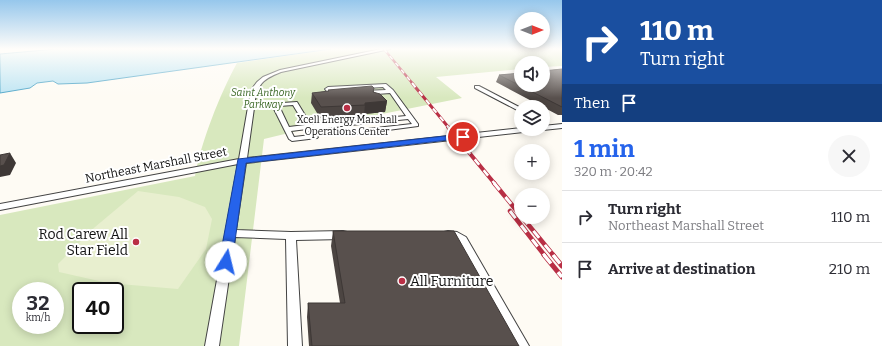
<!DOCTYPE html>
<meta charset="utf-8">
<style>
:root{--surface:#fff;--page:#f7f7f7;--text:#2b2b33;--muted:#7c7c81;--line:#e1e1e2;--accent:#2563eb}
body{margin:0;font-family:Bitter,serif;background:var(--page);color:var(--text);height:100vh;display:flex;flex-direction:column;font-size:15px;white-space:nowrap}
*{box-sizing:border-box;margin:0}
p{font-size:13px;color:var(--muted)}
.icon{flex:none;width:22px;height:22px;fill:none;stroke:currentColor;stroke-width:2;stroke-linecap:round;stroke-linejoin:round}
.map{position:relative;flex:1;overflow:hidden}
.side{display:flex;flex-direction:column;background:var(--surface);width:320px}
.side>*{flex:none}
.guide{background:#1a4fa0;color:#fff;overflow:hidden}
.needle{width:26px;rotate:90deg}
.fabs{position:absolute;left:514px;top:12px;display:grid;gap:8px}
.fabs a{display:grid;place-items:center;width:36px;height:36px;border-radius:50%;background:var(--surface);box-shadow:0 2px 10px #0003;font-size:20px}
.speed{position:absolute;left:12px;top:282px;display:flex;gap:8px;font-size:20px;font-weight:700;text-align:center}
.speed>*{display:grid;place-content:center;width:52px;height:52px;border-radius:50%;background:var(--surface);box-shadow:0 2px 10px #0003;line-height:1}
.speed small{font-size:10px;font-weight:400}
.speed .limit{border:2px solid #111;border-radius:6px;background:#fff;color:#111}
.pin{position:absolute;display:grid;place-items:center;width:34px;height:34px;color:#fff;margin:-17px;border:2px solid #fff;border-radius:50%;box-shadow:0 1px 4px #0007}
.me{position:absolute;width:44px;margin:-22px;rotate:9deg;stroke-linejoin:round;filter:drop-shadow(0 0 3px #0008)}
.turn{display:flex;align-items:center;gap:14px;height:84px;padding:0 12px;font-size:18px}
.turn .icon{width:52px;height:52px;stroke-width:2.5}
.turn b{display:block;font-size:28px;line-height:34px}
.then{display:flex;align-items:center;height:38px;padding:0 12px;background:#0003;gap:8px;font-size:15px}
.round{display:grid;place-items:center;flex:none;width:42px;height:42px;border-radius:21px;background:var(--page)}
.summary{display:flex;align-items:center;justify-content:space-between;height:68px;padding:0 12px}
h1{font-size:24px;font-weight:700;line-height:30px;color:var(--accent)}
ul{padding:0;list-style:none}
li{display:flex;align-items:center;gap:12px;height:52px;padding:0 12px;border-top:1px solid var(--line)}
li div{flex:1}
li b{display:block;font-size:15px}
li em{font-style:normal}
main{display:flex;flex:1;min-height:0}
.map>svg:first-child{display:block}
.green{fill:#d8e8be;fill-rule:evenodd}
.pitch{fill:#e8efcf}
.water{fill:#bbe4f3;stroke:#46a1c6}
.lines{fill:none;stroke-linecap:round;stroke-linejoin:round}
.minor-casing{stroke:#434343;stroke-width:2}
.minor{fill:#fff;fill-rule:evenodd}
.rail-far4-casing{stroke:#b92f45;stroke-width:2.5}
.rail-far3-casing{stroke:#b92f45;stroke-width:3}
.rail-far2-casing{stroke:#b92f45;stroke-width:4}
.rail-far1-casing{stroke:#b92f45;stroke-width:4.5}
.rail-casing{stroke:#b92f45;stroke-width:5}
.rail-far4{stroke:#fff;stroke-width:1.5;stroke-dasharray:4.5;stroke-linecap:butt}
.rail-far3{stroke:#fff;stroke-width:2;stroke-dasharray:5.5;stroke-linecap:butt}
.rail-far2{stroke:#fff;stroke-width:2.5;stroke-dasharray:7;stroke-linecap:butt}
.rail-far1{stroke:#fff;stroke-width:3;stroke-dasharray:9;stroke-linecap:butt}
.rail{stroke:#fff;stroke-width:3.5;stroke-dasharray:11;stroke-linecap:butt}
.wall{fill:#4c4542}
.shaded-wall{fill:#3e3836}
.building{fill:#58504d;stroke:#3e3836}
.route{fill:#2563eb;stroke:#184099}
.poi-dot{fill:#b92f45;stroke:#fff;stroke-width:1.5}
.labels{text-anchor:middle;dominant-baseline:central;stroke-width:4;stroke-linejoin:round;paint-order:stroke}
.far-park-label{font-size:10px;font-style:italic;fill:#386523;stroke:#fff}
.far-poi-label{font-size:10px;fill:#101010;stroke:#fff}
.street-label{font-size:12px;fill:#101010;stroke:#fff}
.near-poi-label{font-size:14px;fill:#101010;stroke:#fff;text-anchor:end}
</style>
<main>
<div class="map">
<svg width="562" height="346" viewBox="0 0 562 346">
<rect width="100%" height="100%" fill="#fefbf4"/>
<path class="green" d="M334 49H562V66L543 67V63H521V69L436 77 462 98 372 116 363 115 264 139 239 346H0V215L195 176C201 142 220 94 237 63ZM21 291H55V325H21ZM81 291H115V325H81Z"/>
<path class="pitch" d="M138 191 179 197 205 207 212 219 206 249 178 289 108 283 59 272 58 264 95 227Z"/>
<path class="water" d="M56 49H331L87 83 58 84 53 81 37 83 30 88 0 93V54Z"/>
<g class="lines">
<defs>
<path id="minor" d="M381 49H390L281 72C261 80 258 84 254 105L297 102 311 125 406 116 390 93 363 95 360 93 363 91 386 90 383 87 332 90 335 93 339 95 336 97 331 96 325 89 328 87 386 84 393 90 418 124V126L358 134 355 132 358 130 412 124 408 119 313 129 318 137 317 138 292 141 289 139 273 107 254 108 247 158 521 128 535 129 532 131 246 163 236 230 291 232 343 231 347 232 348 235 347 238 343 239 296 240 302 346H288L286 239 235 237 219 346H205L238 164 0 210V204L239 159 251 90 257 82 263 77 280 70ZM293 105 305 125 289 127 279 106ZM307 129 311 135 294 137 291 131Z
M475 86H479L521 108V112L475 88Z
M562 124V128L543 130 540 129H543V126Z
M448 231 457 232 466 237 529 346H515L458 243 451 239 444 238 443 235 444 232Z"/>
</defs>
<use href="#minor" class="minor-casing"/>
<use href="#minor" class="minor"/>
<defs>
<path id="rail-far4" d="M384 49 413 84"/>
<path id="rail-far3" d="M412 83 449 128"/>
<path id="rail-far2" d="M448 127 495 184"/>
<path id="rail-far1" d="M494 183 521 216
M510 211 545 256
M522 217 554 256"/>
<path id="rail" d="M544 255 562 277
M553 255 562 266"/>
</defs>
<use href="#rail-far4" class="rail-far4-casing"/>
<use href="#rail-far3" class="rail-far3-casing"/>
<use href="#rail-far2" class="rail-far2-casing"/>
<use href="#rail-far1" class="rail-far1-casing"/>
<use href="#rail" class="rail-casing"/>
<use href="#rail-far4" class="rail-far4"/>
<use href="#rail-far3" class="rail-far3"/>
<use href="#rail-far2" class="rail-far2"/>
<use href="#rail-far1" class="rail-far1"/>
<use href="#rail" class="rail"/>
</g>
<path class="wall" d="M562 69V115H558L496 82 499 75Z
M374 88V92L387 101 385 112 364 114V116L320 118 311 103 312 93 328 91V90Z
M333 231 519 346H309L307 317 308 303H340L331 246Z"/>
<path class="shaded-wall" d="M387 101 385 112 364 114 365 105V103Z
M10 153 16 163 10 175 0 177V166Z"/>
<path class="building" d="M562 69V107L499 75 521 73V85H543V71Z
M372 86 374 88 373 92 380 94 387 101 365 103V105L321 107 312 93 329 91 328 90Z
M10 153 4 165 0 166V155Z
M333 231H454L519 346H312L308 303H345Z"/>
<linearGradient id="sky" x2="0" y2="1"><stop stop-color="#96c7ec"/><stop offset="0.5" stop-color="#fffdfa"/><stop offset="1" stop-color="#fffdfa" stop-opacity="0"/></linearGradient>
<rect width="562" height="98" fill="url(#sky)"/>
<path class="route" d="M463 134 467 137 466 138 246 163 232 262 230 265 226 267 221 265 219 262 238 159Z"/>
<g class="poi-dot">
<circle cx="347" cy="108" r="4"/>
<circle cx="136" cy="242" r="4"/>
<circle cx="402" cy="281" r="4"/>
</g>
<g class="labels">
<g class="far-park-label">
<text x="263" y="93">Saint Anthony<tspan x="263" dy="12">Parkway</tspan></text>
</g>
<g class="far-poi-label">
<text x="347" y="120">Xcell Energy Marshall<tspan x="347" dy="12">Operations Center</tspan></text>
</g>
<g class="street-label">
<text transform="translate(156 165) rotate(-11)">Northeast Marshall Street</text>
</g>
<g class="near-poi-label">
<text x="128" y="234">Rod Carew All<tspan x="128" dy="16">Star Field</tspan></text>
<text x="410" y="281" text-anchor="start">All Furniture</text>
</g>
</g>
</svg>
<div class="fabs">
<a><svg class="needle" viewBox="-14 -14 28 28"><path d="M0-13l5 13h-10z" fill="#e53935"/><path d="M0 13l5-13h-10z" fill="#7c7c81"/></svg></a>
<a><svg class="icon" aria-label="sound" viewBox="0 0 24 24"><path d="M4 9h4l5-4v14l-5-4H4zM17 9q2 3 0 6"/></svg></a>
<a><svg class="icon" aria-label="layers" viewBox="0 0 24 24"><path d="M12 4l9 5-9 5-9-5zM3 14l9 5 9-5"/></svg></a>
<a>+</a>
<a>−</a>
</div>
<div class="speed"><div>32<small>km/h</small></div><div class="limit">40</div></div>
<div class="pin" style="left:463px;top:137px;background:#d93025"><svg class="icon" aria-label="arrive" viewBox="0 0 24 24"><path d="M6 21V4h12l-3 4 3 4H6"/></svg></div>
<svg class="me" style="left:226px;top:262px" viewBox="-20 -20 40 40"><circle r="19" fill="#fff"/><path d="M0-13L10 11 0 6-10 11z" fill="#2563eb"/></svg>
</div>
<section class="side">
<div class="guide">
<div class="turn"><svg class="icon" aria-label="right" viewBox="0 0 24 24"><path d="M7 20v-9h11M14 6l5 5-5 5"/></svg><div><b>110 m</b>Turn right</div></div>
<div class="then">Then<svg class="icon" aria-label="arrive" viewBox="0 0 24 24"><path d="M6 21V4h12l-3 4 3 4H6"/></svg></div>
</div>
<div class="summary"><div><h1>1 min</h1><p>320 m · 20:42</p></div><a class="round"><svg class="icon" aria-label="close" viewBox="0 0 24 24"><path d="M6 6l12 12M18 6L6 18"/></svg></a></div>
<ul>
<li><svg class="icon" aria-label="right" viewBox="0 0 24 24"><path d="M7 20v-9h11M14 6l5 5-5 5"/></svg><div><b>Turn right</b><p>Northeast Marshall Street</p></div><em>110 m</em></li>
<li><svg class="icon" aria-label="arrive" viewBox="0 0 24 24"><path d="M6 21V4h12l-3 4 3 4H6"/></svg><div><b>Arrive at destination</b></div><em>210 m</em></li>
</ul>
</section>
</main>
